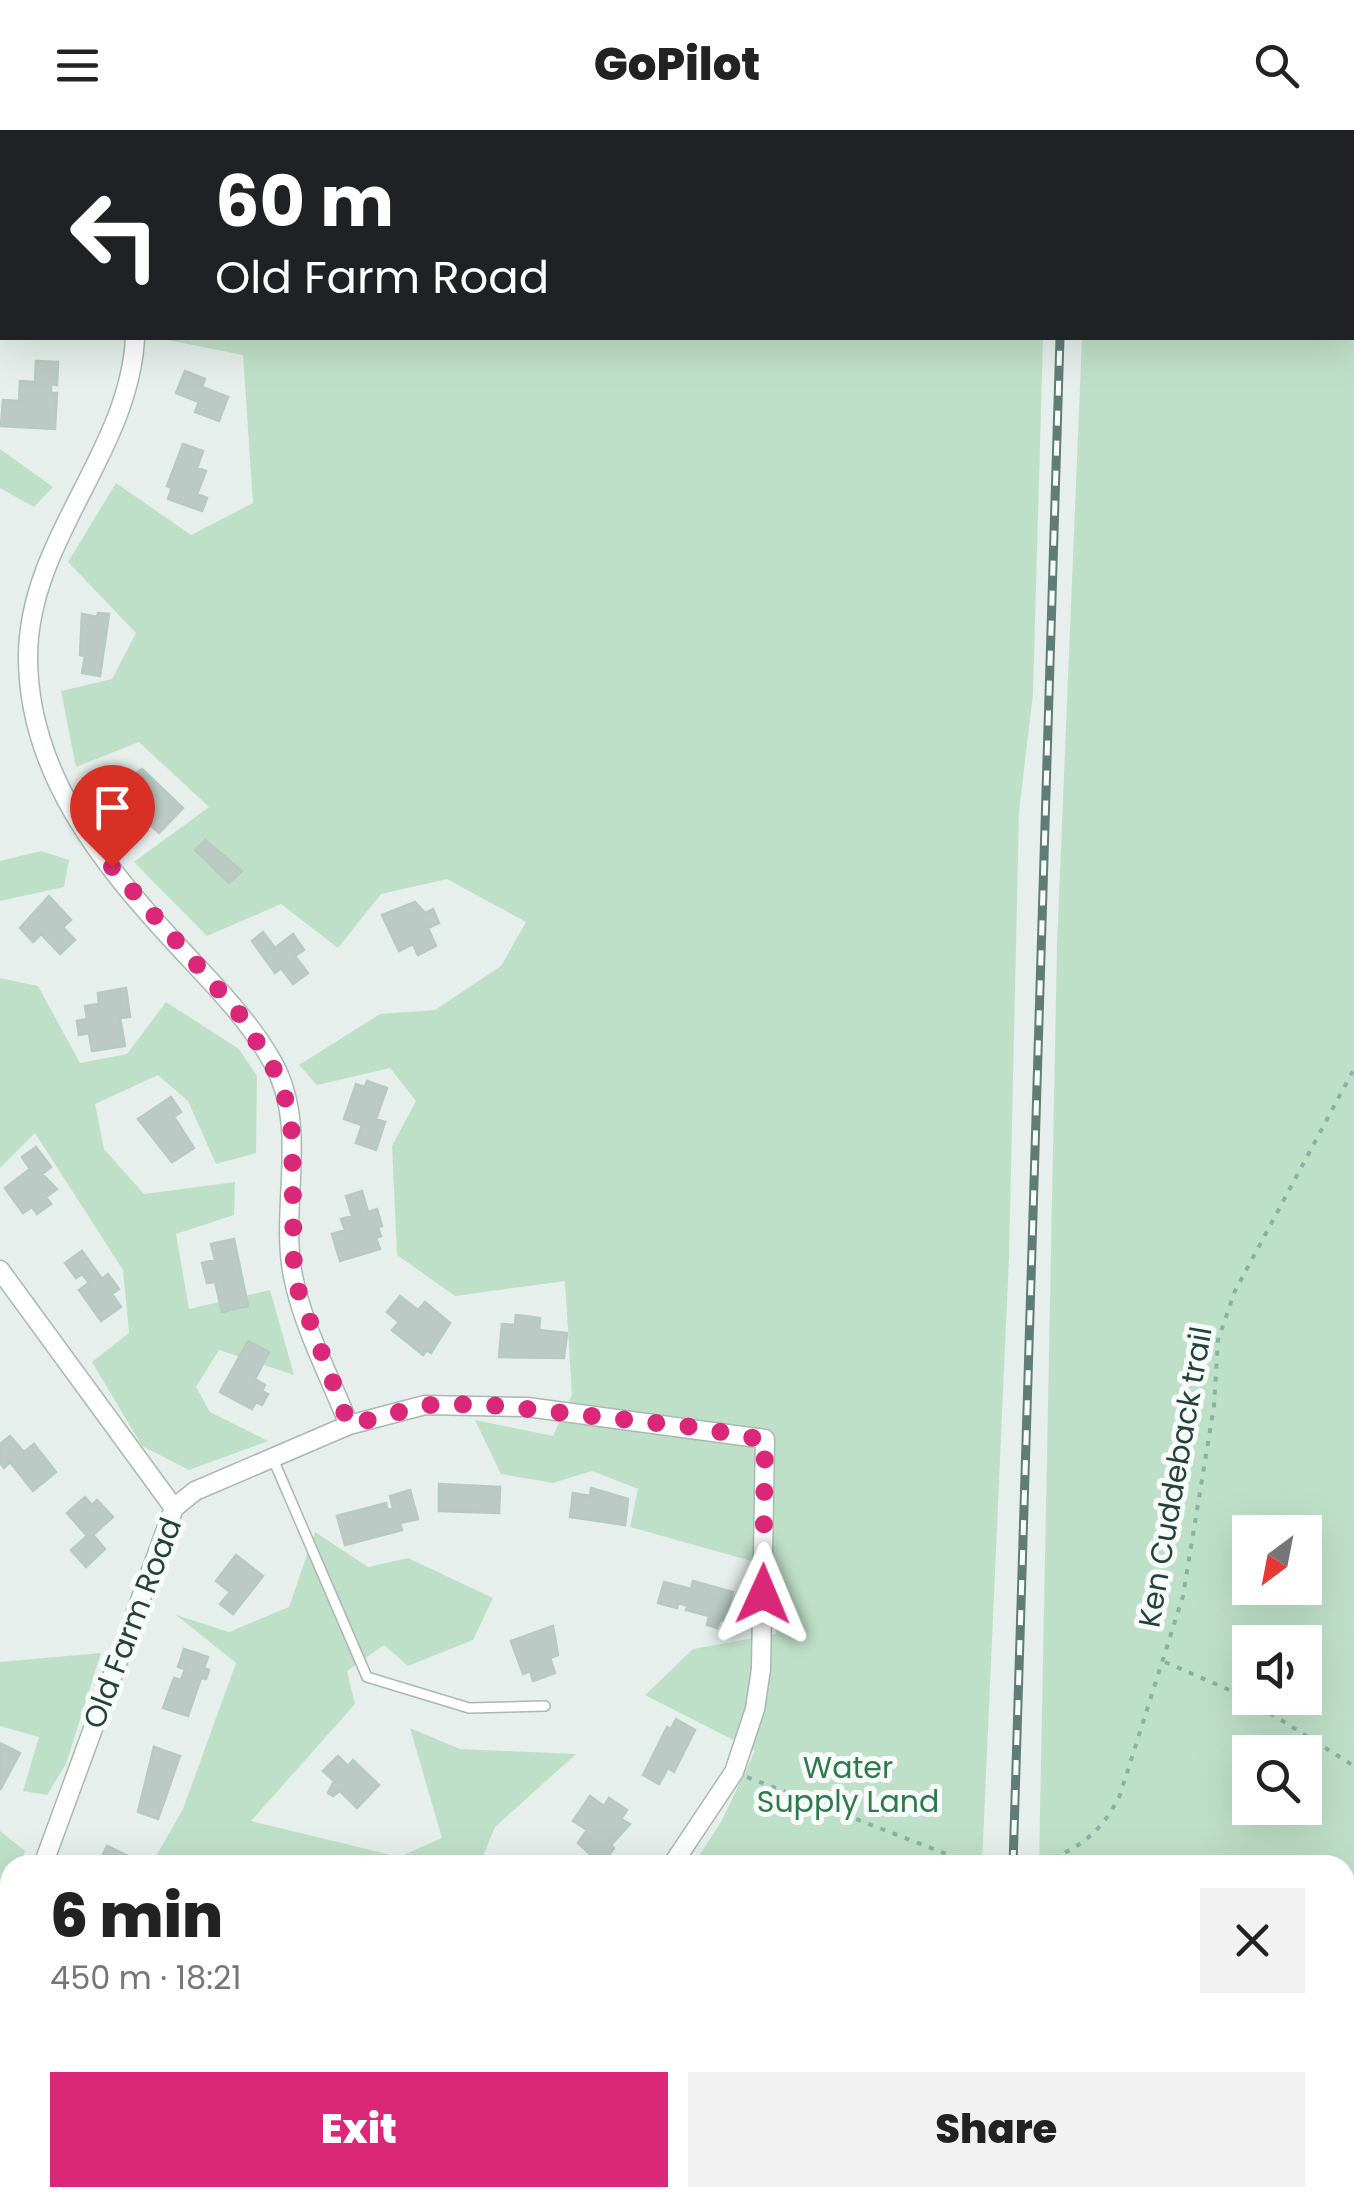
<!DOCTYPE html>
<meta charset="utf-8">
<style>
:root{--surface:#fff;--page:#f2f2f2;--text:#222;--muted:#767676;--accent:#db2777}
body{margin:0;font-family:Poppins,sans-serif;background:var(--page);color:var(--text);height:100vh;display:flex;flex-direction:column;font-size:38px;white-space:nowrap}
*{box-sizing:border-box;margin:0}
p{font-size:32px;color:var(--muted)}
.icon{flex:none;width:55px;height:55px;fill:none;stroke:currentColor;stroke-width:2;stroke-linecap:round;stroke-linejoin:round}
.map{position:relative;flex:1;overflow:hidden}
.sheet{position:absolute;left:0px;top:1725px;width:1355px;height:352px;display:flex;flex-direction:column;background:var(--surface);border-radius:30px 30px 0 0;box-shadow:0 10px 40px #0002}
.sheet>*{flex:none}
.top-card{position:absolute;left:0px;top:0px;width:1355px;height:210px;box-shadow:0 10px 40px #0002;background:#202124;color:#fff;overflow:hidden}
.needle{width:65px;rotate:212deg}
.fabs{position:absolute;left:1232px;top:1385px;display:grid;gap:20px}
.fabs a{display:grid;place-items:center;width:90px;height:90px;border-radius:0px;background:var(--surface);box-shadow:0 10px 40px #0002;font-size:50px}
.pin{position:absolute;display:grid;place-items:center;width:85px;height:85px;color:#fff;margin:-102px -42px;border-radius:50% 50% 50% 0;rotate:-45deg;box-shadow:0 0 10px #0007}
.pin .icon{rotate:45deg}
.me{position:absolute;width:110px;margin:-55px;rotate:1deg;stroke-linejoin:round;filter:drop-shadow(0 0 8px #0008)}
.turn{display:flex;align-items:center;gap:35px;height:210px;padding:0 50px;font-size:45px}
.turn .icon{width:130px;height:130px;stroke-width:2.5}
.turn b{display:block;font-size:70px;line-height:85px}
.round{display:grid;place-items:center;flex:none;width:105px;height:105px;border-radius:0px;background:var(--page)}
.overview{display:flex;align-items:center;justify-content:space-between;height:170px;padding:0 50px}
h1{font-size:60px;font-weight:800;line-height:75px}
.action{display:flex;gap:20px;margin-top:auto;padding:20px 50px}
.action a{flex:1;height:115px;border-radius:0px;background:var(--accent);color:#fff;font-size:40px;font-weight:800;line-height:115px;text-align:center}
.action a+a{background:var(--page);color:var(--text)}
header{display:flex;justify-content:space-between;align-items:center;height:130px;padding:0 50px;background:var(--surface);font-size:45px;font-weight:800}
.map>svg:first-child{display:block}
.green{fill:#bfe0c8;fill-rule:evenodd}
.building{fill:#bbcac4;stroke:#b8c9c2;stroke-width:2.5}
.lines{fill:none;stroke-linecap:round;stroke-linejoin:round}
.service-casing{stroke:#a8b8b2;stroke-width:12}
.minor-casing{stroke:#a8b8b2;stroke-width:21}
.path{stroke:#86b3a5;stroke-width:4;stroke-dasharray:5 8;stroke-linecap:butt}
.service{stroke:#fff;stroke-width:9}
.minor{stroke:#fff;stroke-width:18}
.rail-casing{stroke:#5f7d75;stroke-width:9}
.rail{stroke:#f7fbf9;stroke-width:5;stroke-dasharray:15;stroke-linecap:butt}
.route{stroke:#db2777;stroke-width:18;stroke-dasharray:0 32.4}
.labels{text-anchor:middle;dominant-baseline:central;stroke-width:10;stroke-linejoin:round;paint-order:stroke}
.street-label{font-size:30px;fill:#24423a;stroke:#f7fbf9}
.park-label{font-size:30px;fill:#2d7a4b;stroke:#f7fbf9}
</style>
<header><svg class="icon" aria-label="menu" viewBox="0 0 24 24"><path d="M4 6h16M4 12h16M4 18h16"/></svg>GoPilot<svg class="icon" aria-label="search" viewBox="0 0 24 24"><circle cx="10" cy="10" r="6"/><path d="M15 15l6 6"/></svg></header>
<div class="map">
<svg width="1354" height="2076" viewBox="0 0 1354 2076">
<rect width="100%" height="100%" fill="#e6efeb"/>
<path class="green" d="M0 0 88 2H2L0 91Z
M549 0H1049L549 2Z
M1090 0H1354V2076H1028L1029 2068H1345V1735H1039L1057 815 1082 208H1352V2ZM1250 1402H1305V1458H1250ZM1250 1512H1305V1568H1250ZM1250 1622H1305V1678H1250Z
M158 208H1043L1033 564 1019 682 1009 1127 982 1735H693L721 1692 755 1621 645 1565 693 1519 776 1504 769 1436 630 1397 638 1359 592 1341 553 1353 501 1344 475 1290 553 1306 572 1265 565 1151 455 1166 397 1125 392 1016 416 971 390 938 317 955 299 935 380 884 435 880 501 836 526 792 447 749 381 764 338 818 281 774 207 806 134 732 209 677 139 612 76 637 61 561 112 549 136 503 68 432 116 353 191 405 253 373 243 225Z
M0 319 53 357 34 377 0 358Z
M41 721 69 730 64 757 0 771V731Z
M0 848 38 856 80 933 127 924 166 872 239 919 257 946 256 1023 216 1034 188 971 158 945 95 974 104 1019 144 1064 235 1052 234 1085 176 1104 189 1179 270 1160 294 1245 219 1220 196 1257 210 1282 268 1311 189 1340 142 1316 92 1232 129 1203 123 1140 35 1003 0 1038Z
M315 1402 368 1437 408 1428 493 1468 473 1510 408 1536 384 1515 347 1541 355 1574 251 1691 399 1727 442 1708 410 1598 460 1619 576 1624 495 1697 479 1735H151L183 1679 236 1533 176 1485 229 1502 289 1477Z
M101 1523 66 1634 47 1665 23 1661 39 1607 0 1596V1532Z
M0 1701 25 1721 21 1735H10V1769L0 1800Z
M27 2068H972V2076H440L431 2072V2076H28Z"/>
<path class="building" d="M36 231 58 232 57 255 51 254V263H57L55 299 1 296 3 270 19 271 20 251 35 252Z
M185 241 205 249 202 257 228 267 219 291 195 282 199 272 176 263Z
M183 314 203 321 197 338 206 341 197 364 207 368 202 381 168 369 172 358 167 356Z
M98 483 109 484 100 546 82 543 85 526 80 525 82 484 97 487Z
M142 639 183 678 159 703 113 660Z
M205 710 242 741 229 753 195 720Z
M49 766 71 790 63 797 75 810 60 824 41 804 33 812 20 798Z
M415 772 425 783 433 779 439 793 428 798 436 816 418 825 413 814 399 821 382 785Z
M263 802 275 818 293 804 304 820 295 826 308 843 293 854 281 838 275 843 252 811Z
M126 858 130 887 120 888 125 916 92 921 89 903 79 905 77 891 87 889 85 876 99 874 98 863Z
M367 951 387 958 376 989 385 992 376 1020 356 1013 362 995 344 989 356 954 365 957Z
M171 967 181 982 174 987 194 1018 172 1032 138 989Z
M36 1017 51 1037 42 1044 57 1059 46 1067 51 1074 37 1084 32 1077 23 1083 5 1058 30 1039 22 1027Z
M362 1061 368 1082 377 1079 382 1096 378 1097 381 1106 376 1108 380 1119 340 1131 332 1104 345 1100 341 1089 352 1086 346 1066Z
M234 1109 248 1176 222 1182 215 1152 207 1153 202 1133 215 1130 211 1114Z
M82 1121 102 1149 108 1144 119 1159 112 1164 121 1177 101 1191 79 1160 89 1153 82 1144 76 1148 65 1133Z
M400 1166 418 1180 425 1172 450 1193 431 1223 427 1220 423 1225 392 1200 399 1192 387 1182Z
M516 1185 540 1188 539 1200 567 1203 564 1228 499 1227 502 1194 515 1195Z
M248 1211 269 1222 255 1249 265 1255 262 1261 268 1264 262 1275 256 1272 252 1279 220 1262Z
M10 1306 24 1322 34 1314 56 1342 33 1361 10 1332 4 1338 0 1333V1314Z
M439 1354 500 1357 499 1383 439 1381Z
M591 1358 628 1369 625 1395 570 1387 573 1363 590 1366Z
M410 1360 418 1389 400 1393 402 1400 345 1415 337 1386 386 1373 387 1380 393 1378 390 1366Z
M85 1367 92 1375 97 1370 113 1387 93 1405 105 1419 86 1437 71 1420 87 1406 67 1383Z
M236 1425 263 1446 233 1484 220 1474 230 1462 216 1451Z
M693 1451 733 1462 725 1491 720 1490 717 1498 707 1495 709 1486 686 1480 688 1476 678 1473 677 1478 658 1473 664 1452 691 1459Z
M553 1496 558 1525 550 1528 555 1543 533 1551 530 1541 523 1544 511 1511Z
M184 1519 208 1527 204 1538 209 1540 206 1549 201 1548 188 1586 163 1578 174 1548 181 1550 185 1539 178 1537Z
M676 1589 695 1600 674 1642 668 1638 659 1654 643 1645 667 1597 671 1599Z
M0 1613 20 1623 0 1660Z
M154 1617 180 1626 158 1689 138 1682Z
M338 1626 348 1636 353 1630 379 1655 357 1678 340 1661 333 1666 328 1663 334 1651 323 1641Z
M590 1666 604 1676 609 1668 627 1680 621 1689 630 1694 611 1715 614 1718 602 1735 578 1713 587 1700 573 1691Z
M107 1716 130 1727 127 1735H98Z"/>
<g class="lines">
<defs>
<path id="service" d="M273 1329 367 1547 469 1578 545 1576"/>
<path id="minor" d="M112 0V2
M135 208C129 323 28 410 28 527 28 642 101 733 176 814 210 851 247 887 272 931 310 997 279 1076 293 1146 303 1197 330 1247 349 1295
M0 1140 174 1378
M43 1735 174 1378 195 1361 349 1295 425 1275 527 1277 765 1309 761 1539 755 1579 734 1642 672 1735
M10 1864 4 1991 10 2046
M0 2061 10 2058
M464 2076 467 2068"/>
</defs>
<use href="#service" class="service-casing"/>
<use href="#minor" class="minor-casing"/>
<path class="path" d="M1165 1532 1243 1566 1354 1636
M747 1647 975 1735
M1028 1735C1072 1725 1101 1705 1120 1665L1183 1466 1214 1276 1218 1210 1235 1161 1354 939"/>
<use href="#service" class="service"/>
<use href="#minor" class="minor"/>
<defs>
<path id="rail" d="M1066 2V0
M1013 1735 1060 208
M1001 2076V2068"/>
</defs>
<use href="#rail" class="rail-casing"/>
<use href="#rail" class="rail"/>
</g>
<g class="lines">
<path class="route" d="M112 737 238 882 282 952 292 1003 294 1149 349 1295 426 1275 481 1274 694 1297 765 1310 763 1464"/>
</g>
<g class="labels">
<g class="street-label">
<text transform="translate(1175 1347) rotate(-80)">Ken Cuddeback trail</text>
<text transform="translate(132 1493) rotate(-69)">Old Farm Road</text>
</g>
<g class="park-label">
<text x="848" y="1637">Water<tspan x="848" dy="34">Supply Land</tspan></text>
</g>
</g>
</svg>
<div class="fabs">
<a><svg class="needle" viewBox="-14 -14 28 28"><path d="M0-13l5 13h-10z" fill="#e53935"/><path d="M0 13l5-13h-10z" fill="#767676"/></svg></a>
<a><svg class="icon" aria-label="sound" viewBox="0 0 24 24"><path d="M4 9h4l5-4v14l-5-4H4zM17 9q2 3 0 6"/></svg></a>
<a><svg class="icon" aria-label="search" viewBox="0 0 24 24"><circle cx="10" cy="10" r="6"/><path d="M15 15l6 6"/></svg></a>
</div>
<div class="pin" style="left:112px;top:737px;background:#d93025"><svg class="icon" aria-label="arrive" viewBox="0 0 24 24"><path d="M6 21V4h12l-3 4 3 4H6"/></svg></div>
<svg class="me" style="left:763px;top:1464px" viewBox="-20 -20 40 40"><path d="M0-17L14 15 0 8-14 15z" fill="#db2777" stroke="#fff" stroke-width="4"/></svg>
<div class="top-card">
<div class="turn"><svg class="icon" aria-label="left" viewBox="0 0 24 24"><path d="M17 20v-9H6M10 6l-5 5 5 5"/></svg><div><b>60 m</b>Old Farm Road</div></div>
</div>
<section class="sheet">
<div class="overview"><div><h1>6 min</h1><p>450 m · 18:21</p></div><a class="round"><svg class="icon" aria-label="close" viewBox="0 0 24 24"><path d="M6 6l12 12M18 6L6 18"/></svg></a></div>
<div class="action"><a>Exit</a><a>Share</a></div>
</section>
</div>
